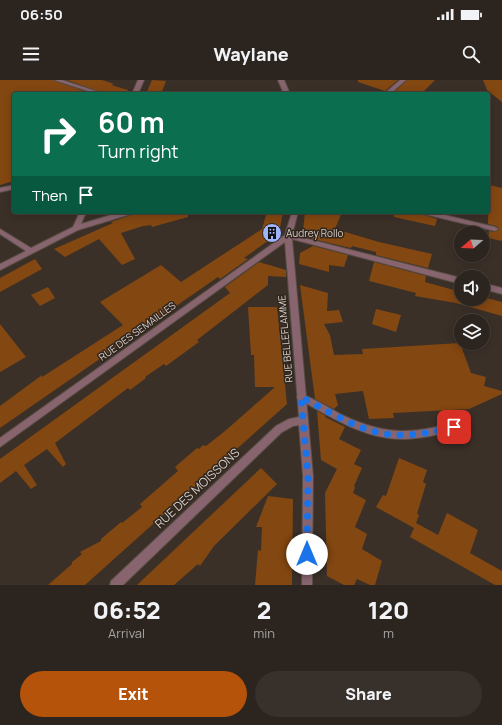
<!DOCTYPE html>
<style>
:root{--surface:#2c241e;--page:#38302b;--text:#f1f3f6;--muted:#a6a4a4;--line:#48413c;--accent:#b45309}
body{margin:0;font-family:Manrope,sans-serif;background:var(--page);color:var(--text);height:100vh;display:flex;flex-direction:column;font-size:15px;white-space:nowrap}
*{box-sizing:border-box;margin:0}
p{font-size:13px;color:var(--muted)}
.icon{flex:none;width:22px;height:22px;fill:none;stroke:currentColor;stroke-width:2;stroke-linecap:round;stroke-linejoin:round}
.map{position:relative;height:505px;overflow:hidden}
.panel{display:flex;flex-direction:column;background:var(--surface);flex:1}
.panel>*{flex:none}
.hud{position:absolute;left:12px;top:12px;width:478px;height:122px;border-radius:4px;box-shadow:0 2px 10px #0003,0 0 0 1px var(--line);background:#0b6e4f;color:#fff;overflow:hidden}
.needle{width:26px;rotate:251deg}
.tools{position:absolute;left:454px;top:146px;display:grid;gap:8px}
.tools a{display:grid;place-items:center;width:36px;height:36px;border-radius:50%;background:var(--surface);box-shadow:0 2px 10px #0003,0 0 0 1px var(--line);font-size:20px}
.pin{position:absolute;display:grid;place-items:center;width:34px;height:34px;color:#fff;margin:-17px;border-radius:8px;box-shadow:0 2px 6px #0006}
.me{position:absolute;width:44px;margin:-22px;rotate:0deg;stroke-linejoin:round;filter:drop-shadow(0 0 3px #0008)}
.turn{display:flex;align-items:center;gap:14px;height:84px;padding:0 20px;font-size:18px}
.turn .icon{width:52px;height:52px;stroke-width:2.5}
.turn b{display:block;font-size:28px;line-height:34px}
.then{display:flex;align-items:center;height:38px;padding:0 20px;background:#0003;gap:8px;font-size:15px}
.eta{display:flex;justify-content:space-evenly;align-items:center;height:68px;text-align:center}
.eta b{font-size:24px;font-weight:800;line-height:28px}
.action{display:flex;gap:8px;margin-top:auto;padding:8px 20px}
.action a{flex:1;height:46px;border-radius:24px;background:var(--accent);color:#fff;font-size:16px;font-weight:800;line-height:46px;text-align:center}
.action a+a{background:var(--page);color:var(--text)}
.status{display:flex;justify-content:space-between;align-items:center;height:28px;padding:0 20px;background:var(--surface);direction:ltr}
.status svg{height:11px;fill:currentColor}
header{display:flex;justify-content:space-between;align-items:center;height:52px;padding:0 20px;background:var(--surface);font-size:18px;font-weight:800}
.map>svg:first-child{display:block}
.building{fill:#834711}
.lines{fill:none;stroke-linecap:round;stroke-linejoin:round}
.service-casing{stroke:#574d45;stroke-width:2}
.minor-casing{stroke:#574d45;stroke-width:2}
.service{fill:#87646e;fill-rule:evenodd}
.minor{fill:#87646e;fill-rule:evenodd}
.route{stroke:#1a73e8;stroke-width:7;stroke-dasharray:0 12.6}
.labels{text-anchor:middle;dominant-baseline:central;stroke-width:3;stroke-linejoin:round;paint-order:stroke}
.poi-label{font-size:10px;fill:#d7d0cb;stroke:#31261e;text-anchor:start}
.street-label{font-size:10px;fill:#d7d0cb;stroke:#31261e}
.near-street-label{font-size:12px;fill:#d7d0cb;stroke:#31261e}
</style>
<div class="status"><b>06:50</b><svg viewBox="0 0 49 12"><path d="M0 12V9h3v3zM5 12V6h3v6zM10 12V3h3v9zM15 12V0h3v12zM26 1h20v11H26zM47 4h2v5h-2z"/></svg></div>
<header><svg class="icon" aria-label="menu" viewBox="0 0 24 24"><path d="M4 6h16M4 12h16M4 18h16"/></svg>Waylane<svg class="icon" aria-label="search" viewBox="0 0 24 24"><circle cx="10" cy="10" r="6"/><path d="M15 15l6 6"/></svg></header>
<div class="map">
<svg width="502" height="505" viewBox="0 0 502 505">
<rect width="100%" height="100%" fill="#3b3028"/>
<path class="building" d="M0 0H53L92 14H14V101L0 105Z
M67 0H102L114 4 111 5 128 10V14H106Z
M152 0 166 1 161 14H146Z
M358 0H398L385 11 358 2Z
M407 0H435L421 14H392Z
M483 0H502V22L487 10Z
M489 105 502 108V161L488 158 489 151 495 152 499 149 496 146 488 144Z
M133 132H188V137L152 147 151 145 143 146 121 153 135 179 122 185 99 159 65 177 54 169 113 143 111 142 131 135Z
M267 132H283L279 153 244 178 248 179 220 199 218 197 0 348V326L42 295V297L123 245 100 222 161 185 181 202 262 149Z
M305 132H342L335 149 379 162 432 174 428 188 376 175V172L352 166 351 168 308 158 303 151Z
M394 132H420L424 135 437 139 435 146 394 137Z
M313 166 348 175 344 187 329 185V192L299 184 300 173Z
M35 179 42 189 0 212V198Z
M259 182 286 190V197L268 196V205L197 260 199 262 166 286 164 284 145 297 146 298 130 310 128 308 55 363 66 384 63 387 47 369 24 385 37 405 31 409 16 391 0 403V379L230 213 225 207Z
M374 182 426 196 425 202 461 212V219H483V217L502 222V236L456 223 415 216 416 213 369 201Z
M300 205 328 213 327 231 339 230 343 242 324 244 330 255 334 275 363 274 362 269 460 263 471 293 486 297 484 306 502 311V314L469 329 393 333 394 338 369 339 363 311 335 314 338 325 334 329 315 319Z
M48 207 55 218 40 226 31 215Z
M248 227H277L287 324 85 505H48L72 484V482L82 474 80 472 101 461V459L121 442 122 443 142 427 140 424 178 391 175 387 197 368 199 369 203 365 206 366 225 351 275 307H255L254 275H251Z
M376 229 401 235 396 252 372 244Z
M0 244 26 277 0 292Z
M317 331 326 336 325 337 345 347 339 359 361 370 354 384 362 388 354 406 355 407 353 413 366 420 355 447 367 454 362 469 382 481 375 505H370L357 499 354 505H344L327 496 325 413 337 389 321 380Z
M399 378 427 390 423 402 426 404 417 434 419 435 416 443 438 455 447 433 478 450 470 473 502 491V505H495L410 457 414 448 376 427 383 415 386 416Z
M261 388 277 404 214 466 200 486 198 484 174 505H137Z
M268 416 293 419 292 505H255L258 470 261 471 262 447H256Z"/>
<g class="lines">
<defs>
<path id="service" d="M421 132H432L495 147 498 149 495 151 424 134Z
M301 314C315 319 329 328 342 335 390 358 416 353 465 340L468 341 469 344 468 347 465 348C444 353 423 359 401 359 364 359 330 336 298 319L297 317 298 315Z"/>
<path id="minor" d="M54 0H62L105 14H97Z
M138 0H144L138 14H132Z
M278 0H284L290 14H284Z
M400 0H406L390 14H384Z
M14 105V109L0 112V108Z
M80 132H86L81 144 121 132H132L131 134 78 150 0 190V184L26 171 0 154V149L31 168 73 147Z
M292 132H298L292 155 461 198V204L292 159 313 396 312 505H302L303 396 299 345 293 346 282 352 123 505H110L111 501 276 346 289 339 299 337 285 162 0 367V358L285 155Z
M483 203 502 208V214L483 209Z"/>
</defs>
<use href="#service" class="service-casing"/>
<use href="#minor" class="minor-casing"/>
<use href="#service" class="service"/>
<use href="#minor" class="minor"/>
</g>
<g class="lines">
<path class="route" d="M307 474 308 396 301 317C326 330 353 347 380 353 405 358 430 353 454 347"/>
</g>
<defs>
<symbol id="building-disc" viewBox="-11 -11 22 22"><circle r="9.5" fill="#9eb4fd" stroke="#31261e"/><path d="M-4-6H4V6H1V3H-1V6H-4ZM-2.5-4.3h1.7v1.8h-1.7ZM.8-4.3h1.7v1.8H.8ZM-2.5-1h1.7V.8h-1.7ZM.8-1h1.7V.8H.8Z" fill="#111"/></symbol>
</defs>
<g fill-rule="evenodd">
<use href="#building-disc" x="261" y="142" width="22" height="22"/>
</g>
<g class="labels">
<g class="poi-label">
<text x="286" y="153">Audrey Rollo</text>
</g>
<g class="street-label">
<text transform="translate(137 251) rotate(-36)">RUE DES SEMAILLES</text>
<text transform="translate(285 259) rotate(-95)">RUE BELLEFLAMME</text>
</g>
<g class="near-street-label">
<text transform="translate(197 408) rotate(-43)">RUE DES MOISSONS</text>
</g>
</g>
</svg>
<div class="tools">
<a><svg class="needle" viewBox="-14 -14 28 28"><path d="M0-13l5 13h-10z" fill="#e53935"/><path d="M0 13l5-13h-10z" fill="#a6a4a4"/></svg></a>
<a><svg class="icon" aria-label="sound" viewBox="0 0 24 24"><path d="M4 9h4l5-4v14l-5-4H4zM17 9q2 3 0 6"/></svg></a>
<a><svg class="icon" aria-label="layers" viewBox="0 0 24 24"><path d="M12 4l9 5-9 5-9-5zM3 14l9 5 9-5"/></svg></a>
</div>
<div class="pin" style="left:454px;top:347px;background:#d93025"><svg class="icon" aria-label="arrive" viewBox="0 0 24 24"><path d="M6 21V4h12l-3 4 3 4H6"/></svg></div>
<svg class="me" style="left:307px;top:474px" viewBox="-20 -20 40 40"><circle r="19" fill="#fff"/><path d="M0-13L10 11 0 6-10 11z" fill="#1a73e8"/></svg>
<div class="hud">
<div class="turn"><svg class="icon" aria-label="right" viewBox="0 0 24 24"><path d="M7 20v-9h11M14 6l5 5-5 5"/></svg><div><b>60 m</b>Turn right</div></div>
<div class="then">Then<svg class="icon" aria-label="arrive" viewBox="0 0 24 24"><path d="M6 21V4h12l-3 4 3 4H6"/></svg></div>
</div>
</div>
<section class="panel">
<div class="eta">
<div><b>06:52</b><p>Arrival</p></div>
<div><b>2</b><p>min</p></div>
<div><b>120</b><p>m</p></div>
</div>
<div class="action"><a>Exit</a><a>Share</a></div>
</section>
